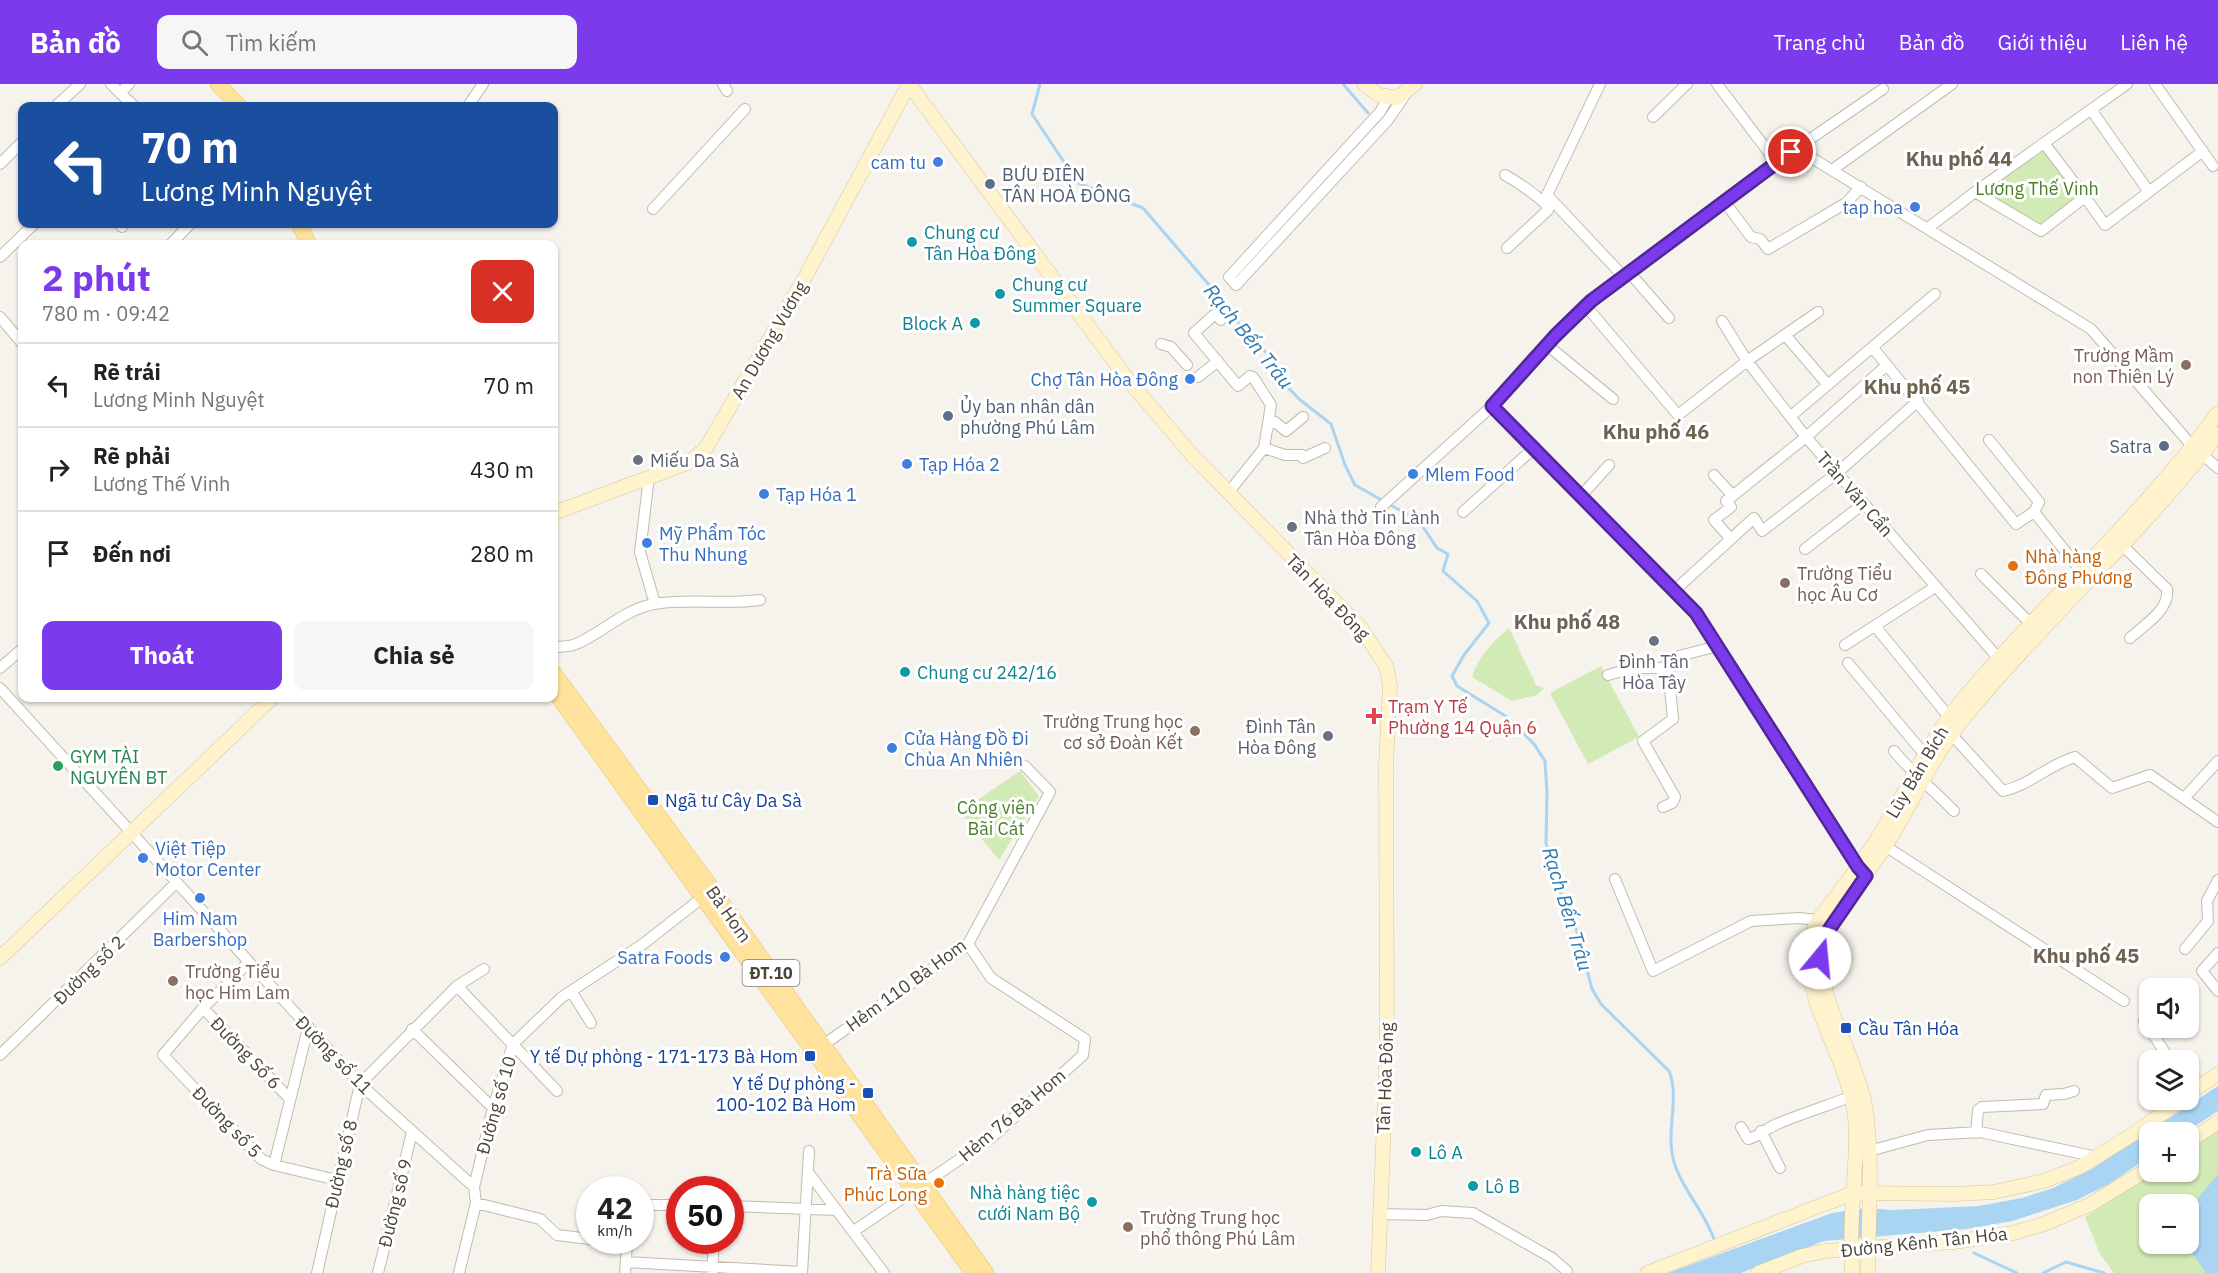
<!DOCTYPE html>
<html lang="vi">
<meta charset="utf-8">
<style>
:root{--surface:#fff;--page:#f6f6f6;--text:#222;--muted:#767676;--line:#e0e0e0;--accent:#7c3aed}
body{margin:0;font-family:"IBM Plex Sans",sans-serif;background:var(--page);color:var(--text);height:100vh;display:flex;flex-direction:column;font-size:22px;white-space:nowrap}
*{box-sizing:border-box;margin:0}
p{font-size:20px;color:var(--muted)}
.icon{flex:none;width:33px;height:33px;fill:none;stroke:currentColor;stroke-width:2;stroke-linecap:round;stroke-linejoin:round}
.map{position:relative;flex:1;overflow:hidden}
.sheet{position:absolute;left:18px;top:156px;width:540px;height:462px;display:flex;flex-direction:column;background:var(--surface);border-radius:12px;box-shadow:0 2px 4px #0004}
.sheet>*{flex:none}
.hud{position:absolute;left:18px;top:18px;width:540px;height:126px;border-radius:12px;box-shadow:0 2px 4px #0004;background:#1a4fa0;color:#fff;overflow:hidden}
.buttons{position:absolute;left:2139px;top:894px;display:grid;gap:12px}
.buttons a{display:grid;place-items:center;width:60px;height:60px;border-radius:12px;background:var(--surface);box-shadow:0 2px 4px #0004;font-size:30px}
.speed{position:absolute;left:576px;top:1092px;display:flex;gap:12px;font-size:30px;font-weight:700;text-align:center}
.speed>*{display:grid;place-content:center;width:78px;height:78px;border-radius:50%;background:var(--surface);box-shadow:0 2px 4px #0004;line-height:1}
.speed small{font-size:15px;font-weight:400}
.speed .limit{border:9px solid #d22;background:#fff;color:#111}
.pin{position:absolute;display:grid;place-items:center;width:51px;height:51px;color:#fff;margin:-26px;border:3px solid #fff;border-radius:50%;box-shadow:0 2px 6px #0007}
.me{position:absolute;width:66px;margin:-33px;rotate:17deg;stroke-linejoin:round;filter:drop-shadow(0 0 4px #0008)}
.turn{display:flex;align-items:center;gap:21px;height:126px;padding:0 24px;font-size:27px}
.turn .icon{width:78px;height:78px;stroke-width:2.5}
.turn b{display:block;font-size:42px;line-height:51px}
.round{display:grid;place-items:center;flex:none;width:63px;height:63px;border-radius:12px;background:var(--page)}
.head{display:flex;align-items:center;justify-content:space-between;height:102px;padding:0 24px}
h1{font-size:36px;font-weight:700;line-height:45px;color:var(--accent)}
.action{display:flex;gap:12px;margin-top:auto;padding:12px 24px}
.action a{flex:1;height:69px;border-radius:12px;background:var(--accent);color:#fff;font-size:24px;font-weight:700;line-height:69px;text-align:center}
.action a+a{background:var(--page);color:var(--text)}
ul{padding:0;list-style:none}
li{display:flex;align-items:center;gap:18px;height:84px;padding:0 24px;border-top:2px solid var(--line)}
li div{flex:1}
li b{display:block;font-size:22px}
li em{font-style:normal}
header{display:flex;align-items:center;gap:36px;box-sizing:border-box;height:84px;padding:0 30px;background:var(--accent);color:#fff}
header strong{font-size:28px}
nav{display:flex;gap:33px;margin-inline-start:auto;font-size:21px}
.search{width:420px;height:54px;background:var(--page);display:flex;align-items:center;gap:15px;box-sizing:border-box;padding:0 21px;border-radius:12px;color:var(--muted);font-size:22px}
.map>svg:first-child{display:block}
.green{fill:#d2eab5;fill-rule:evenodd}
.water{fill:#a9d4f2}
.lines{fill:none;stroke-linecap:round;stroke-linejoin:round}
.stream{stroke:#a9d4f2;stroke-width:3}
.street-casing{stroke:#c2bbae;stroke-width:12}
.secondary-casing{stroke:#d6c79b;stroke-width:15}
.primary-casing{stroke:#e6c16a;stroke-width:16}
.street{stroke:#fff;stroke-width:10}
.secondary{stroke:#fff3cd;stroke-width:14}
.primary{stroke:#ffe39c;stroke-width:15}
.route-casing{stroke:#51269a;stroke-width:15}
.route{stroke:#7c3aed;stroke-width:10}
.shop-dot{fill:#3f7fe0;stroke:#fff;stroke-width:2}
.service-dot{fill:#5c6f8a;stroke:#fff;stroke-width:2}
.culture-dot{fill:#0f9aa8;stroke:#fff;stroke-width:2}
.education-dot{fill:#8d6e63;stroke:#fff;stroke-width:2}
.worship-dot{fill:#6b7280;stroke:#fff;stroke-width:2}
.food-dot{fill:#e8710a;stroke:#fff;stroke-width:2}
.health-dot{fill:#e0444e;stroke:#fff;stroke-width:2}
.leisure-dot{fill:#2e9e5b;stroke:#fff;stroke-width:2}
.transit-dot{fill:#1a4fb4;stroke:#fff;stroke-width:2}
.labels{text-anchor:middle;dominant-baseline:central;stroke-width:6;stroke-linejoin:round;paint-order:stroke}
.shield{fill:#fff;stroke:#817c74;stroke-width:1.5}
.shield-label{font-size:16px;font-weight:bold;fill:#4b4439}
.shop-label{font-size:18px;fill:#366cbe;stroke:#fff;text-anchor:start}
.service-label{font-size:18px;fill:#4e5e75;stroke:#fff;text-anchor:start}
.park-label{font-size:18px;fill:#4a7f2a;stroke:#fff}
.culture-label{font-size:18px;fill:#0d838f;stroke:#fff;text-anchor:start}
.street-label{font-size:18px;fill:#4b4439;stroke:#fff}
.education-label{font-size:18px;fill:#785e54;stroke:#fff;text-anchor:start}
.worship-label{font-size:18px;fill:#5b616d;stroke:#fff;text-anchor:start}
.food-label{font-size:18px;fill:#c56008;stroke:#fff;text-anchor:start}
.health-label{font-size:18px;fill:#be3a42;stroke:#fff;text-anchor:start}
.leisure-label{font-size:18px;fill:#27864d;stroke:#fff;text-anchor:start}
.transit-label{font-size:18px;fill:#164399;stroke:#fff;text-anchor:start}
.neighbourhood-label{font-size:20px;font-weight:bold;fill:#6e6250;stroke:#fff}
.water-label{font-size:20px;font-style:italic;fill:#2e7ab2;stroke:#fff}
</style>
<header>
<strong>Bản đồ</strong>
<div class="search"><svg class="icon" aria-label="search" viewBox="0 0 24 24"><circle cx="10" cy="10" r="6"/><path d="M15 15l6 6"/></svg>Tìm kiếm</div>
<nav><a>Trang chủ</a><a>Bản đồ</a><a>Giới thiệu</a><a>Liên hệ</a></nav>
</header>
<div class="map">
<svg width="2218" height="1189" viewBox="0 0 2218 1189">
<rect width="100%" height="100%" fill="#f6f3ec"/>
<path class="green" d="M2042 60 2082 111 2043 143 1981 107Z
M1509 544 1536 601 1544 604 1537 611 1512 617 1472 593C1479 571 1492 559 1509 544Z
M1601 582 1639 653 1588 680 1550 609Z
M1020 687 1039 712 999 776 960 728Z
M2218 1046V1189H2114L2100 1170 2085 1133 2154 1088H2188L2189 1065ZM2150 1120H2188V1160H2150Z"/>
<path class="water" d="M2218 1002V1027L2186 1048H2150L2149 1073 2109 1100 2077 1116 2012 1137 1967 1145 1824 1157 1741 1189H1668L1832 1129 1866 1124 1893 1126 1979 1122 2022 1114 2053 1104 2092 1085Z
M2218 1090V1189H2206L2186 1160H2188L2189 1130 2191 1123Z"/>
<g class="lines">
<path class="stream" d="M1040 0 1032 30 1078 99 1143 124 1222 216 1249 253 1269 271 1281 296 1299 315 1331 340 1345 381 1355 401 1419 437 1437 464 1448 470 1443 487 1477 517 1489 539 1464 571 1452 592 1457 602 1507 633 1534 660 1545 677 1547 708 1546 759 1559 806 1571 825 1592 905 1601 920 1669 987C1680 1014 1666 1045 1673 1074 1680 1104 1706 1128 1715 1158
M1343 0 1368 29
M1974 1169 2017 1189
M2043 1189 2066 1178 2104 1189"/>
<defs>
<path id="street" d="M111 0 120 9 129 0
M723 0 727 7
M1717 0 1776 78
M2155 0 2213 82
M120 9 134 22
M1388 14 1380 28 1229 193 1236 201 1388 36 1405 11
M56 22 80 0
M468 22 483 0
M2092 27 2149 108
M1653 33 1687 0
M2044 59 2085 113
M1800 62 1883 5
M0 80 22 58
M1832 86 1952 0
M1505 91C1521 100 1535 110 1549 123
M1975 108 2041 147 2085 113 2105 141 2203 67
M1548 112 1624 193
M1724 117 1751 153 1760 155 1768 165 1846 119 1861 103
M653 125 745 25
M119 140 122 143
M1928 144 1975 108 2127 0
M171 160 190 140
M1507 164 1548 126 1547 111 1600 0
M0 173 34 140
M1629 188 1669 234
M1586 222 1678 331 1747 277 1818 228
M0 233 22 259
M1221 236 1215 230 1194 249 1238 302 1250 292 1253 293 1271 321 1264 364 1228 409
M1722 237 1747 277 1806 353 1999 575
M1786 252 1828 301
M1161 260 1171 263 1187 281
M1547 261 1613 315
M1873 264 2016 440 2034 428 2039 418 1989 356
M1198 293 1218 277
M1492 322 1696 529 1861 786
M1791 332 1935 210
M1268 341 1275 338 1286 347 1303 333
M1264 364 1285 371H1302L1303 374 1325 364
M1714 391 1733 412
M649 393 640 468 655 520
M1580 413 1609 381
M1381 423 1492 322 1555 252 1591 217 1791 68 1807 71 2091 245 2193 363 2218 384
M1463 428 1533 365
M2034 428 2081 487
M1730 454 1714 436 1731 423 1726 417 1806 353 1886 282
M2122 461 2167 505C2170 526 2144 541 2130 554
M1805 465 1863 420
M1981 490 2032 541
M1675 506 1754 434 1762 447 1837 389 1918 317
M1875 542 1949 633
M1845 561 1935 503
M554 564C560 562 570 563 576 560 604 548 623 526 654 520 689 514 725 521 760 516
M1848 579 1925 671
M0 584 22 565
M1608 591 1633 584H1668L1667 575 1718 562
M0 604 360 1000 474 1103
M1952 651 2003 707C2030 701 2048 681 2075 673L2112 704 2150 691 2218 738
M1894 667C1912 689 1934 706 1954 727
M2185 713 2218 677
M1663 723 1672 719 1675 713 1643 657 1673 635 1668 584
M1879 758 2124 917
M1615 795 1653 887 1751 837 1799 834 1818 836
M2185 865 2208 837 2207 817 2218 796
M2218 869 2202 887 2218 907
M248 879 203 924 163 971 261 1075 274 1081 337 1096
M457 902 557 1007
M571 907 591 939
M203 924 289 1014
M2144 937 2170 976
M412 945 493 1024
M823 961 968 860 1050 708 1025 682
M0 971 176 799
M1741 1043 1748 1055C1758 1053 1767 1044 1777 1040 1801 1030 1826 1022 1850 1013
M1761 1047 1780 1084
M1976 1049 1978 1026 1982 1023 2043 1020 2046 1011 2064 1010 2074 1007
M1869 1067 1928 1051 1980 1048 2097 1073
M274 1081 308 944
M808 1088 884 1189
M476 1119 540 1135 557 1151 590 1155
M640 1121H680
M730 1122 837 1126
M1380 1130 1427 1131 1441 1127 1473 1129 1552 1174 1567 1187
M854 1147 991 1054 1083 971 1085 955 991 894 968 860
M606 1156 627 1159 625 1189
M626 1178 802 1188
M317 1189 360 1000 457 902 484 885
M378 1189 412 1048
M459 1189 476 1119 474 1103 493 1024 513 960 562 913 643 860 707 810
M712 1189 714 1156
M802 1189 809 1067"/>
<path id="secondary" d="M909 0 1129 297 1192 371 1361 544 1386 582 1390 601 1386 681 1387 960 1378 1189
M1364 0 1379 11 1397 14 1415 0
M554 429 690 378 706 364 803 197 909 0
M0 874 272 614
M2188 1010 2218 990
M2188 1058 2218 1038
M1647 1189 1853 1109 1956 1110 1994 1108 2044 1097 2080 1083 2138 1047 2181 1016
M1758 1189 1802 1172 1825 1167 1954 1158 2013 1149 2044 1140 2091 1120 2150 1084
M1852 1189C1851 1165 1851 1140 1853 1116 1854 1088 1858 1060 1855 1033 1849 968 1786 900 1818 836 1838 809 1860 783 1877 755 1906 709 1928 657 1963 615 2046 517 2142 432 2218 329
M1868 1189C1868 1134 1874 1076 1865 1021 1857 976 1814 906 1821 865 1825 835 1864 795 1881 769 1910 725 1930 675 1964 634 2044 536 2141 451 2218 350"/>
<path id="primary" d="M218 0 239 22
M299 140 309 160
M554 589 713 806 986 1189
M554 607 973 1189"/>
</defs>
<use href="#street" class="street-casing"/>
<use href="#secondary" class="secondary-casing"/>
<use href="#primary" class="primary-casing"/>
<use href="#street" class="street"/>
<use href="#secondary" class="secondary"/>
<use href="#primary" class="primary"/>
</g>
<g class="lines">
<defs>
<path id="route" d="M1791 68 1591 217 1555 252 1492 322 1696 529 1858 783 1866 792 1824 853 1820 874"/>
</defs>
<use href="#route" class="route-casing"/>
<use href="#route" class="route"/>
</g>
<g class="shop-dot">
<circle cx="938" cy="78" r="6"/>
<circle cx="1915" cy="123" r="6"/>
<circle cx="1190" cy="295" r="6"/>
<circle cx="907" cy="380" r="6"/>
<circle cx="1413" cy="390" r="6"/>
<circle cx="764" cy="410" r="6"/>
<circle cx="647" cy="459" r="6"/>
<circle cx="892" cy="664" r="6"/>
<circle cx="143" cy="774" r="6"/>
<circle cx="200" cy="814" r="6"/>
<circle cx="725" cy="873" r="6"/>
</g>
<g class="service-dot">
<circle cx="990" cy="100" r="6"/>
<circle cx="948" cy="332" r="6"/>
<circle cx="2164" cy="362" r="6"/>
</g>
<g class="culture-dot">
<circle cx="912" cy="158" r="6"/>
<circle cx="1000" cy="210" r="6"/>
<circle cx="975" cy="239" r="6"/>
<circle cx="905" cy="588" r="6"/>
<circle cx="1416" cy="1068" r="6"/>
<circle cx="1473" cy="1102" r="6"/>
<circle cx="1092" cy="1118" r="6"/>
</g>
<g class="education-dot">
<circle cx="2186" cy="281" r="6"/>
<circle cx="1785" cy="499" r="6"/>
<circle cx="1195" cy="647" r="6"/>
<circle cx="173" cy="897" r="6"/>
<circle cx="1128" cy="1143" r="6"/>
</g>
<g class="worship-dot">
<circle cx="638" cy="376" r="6"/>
<circle cx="1292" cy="443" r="6"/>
<circle cx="1654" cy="557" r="6"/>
<circle cx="1328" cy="652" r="6"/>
</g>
<g class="food-dot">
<circle cx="2013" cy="482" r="6"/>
<circle cx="939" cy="1099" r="6"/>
</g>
<path class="health-dot" d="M1371 623h6v6h6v6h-6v6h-6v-6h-6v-6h6z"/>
<circle class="leisure-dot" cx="58" cy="682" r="6"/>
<g class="transit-dot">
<rect x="647" y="710" width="12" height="12" rx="3"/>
<rect x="1840" y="938" width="12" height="12" rx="3"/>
<rect x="804" y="966" width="12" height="12" rx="3"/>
<rect x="862" y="1003" width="12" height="12" rx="3"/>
</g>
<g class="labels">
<rect class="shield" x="742.5" y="876" width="57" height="26" rx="4.5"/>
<g class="shield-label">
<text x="771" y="889">ĐT.10</text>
</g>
<g class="shop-label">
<text x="926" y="78" text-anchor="end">cam tu</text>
<text x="1903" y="123" text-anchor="end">tap hoa</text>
<text x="1178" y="295" text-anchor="end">Chợ Tân Hòa Đông</text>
<text x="919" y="380">Tạp Hóa 2</text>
<text x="1425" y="390">Mlem Food</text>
<text x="776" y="410">Tạp Hóa 1</text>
<text x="659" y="449">Mỹ Phẩm Tóc<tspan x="659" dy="21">Thu Nhung</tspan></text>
<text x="904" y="654">Cửa Hàng Đồ Đi<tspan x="904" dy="21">Chùa An Nhiên</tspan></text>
<text x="155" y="764">Việt Tiệp<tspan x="155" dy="21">Motor Center</tspan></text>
<text x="200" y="834" text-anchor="middle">Him Nam<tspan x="200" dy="21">Barbershop</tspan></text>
<text x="713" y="873" text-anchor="end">Satra Foods</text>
</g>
<g class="service-label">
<text x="1002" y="90">BƯU ĐIỆN<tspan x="1002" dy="21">TÂN HOÀ ĐÔNG</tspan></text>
<text x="960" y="322">Ủy ban nhân dân<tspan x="960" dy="21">phường Phú Lâm</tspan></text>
<text x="2152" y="362" text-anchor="end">Satra</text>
</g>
<g class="park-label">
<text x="2037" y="104">Lương Thế Vinh</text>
<text x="996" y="723">Công viên<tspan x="996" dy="21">Bãi Cát</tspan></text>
</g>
<g class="culture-label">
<text x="924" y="148">Chung cư<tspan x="924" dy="21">Tân Hòa Đông</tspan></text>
<text x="1012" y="200">Chung cư<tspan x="1012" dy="21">Summer Square</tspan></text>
<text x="963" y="239" text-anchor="end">Block A</text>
<text x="917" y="588">Chung cư 242/16</text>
<text x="1428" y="1068">Lô A</text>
<text x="1485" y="1102">Lô B</text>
<text x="1080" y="1108" text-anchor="end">Nhà hàng tiệc<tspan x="1080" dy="21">cưới Nam Bộ</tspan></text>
</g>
<g class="street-label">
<text transform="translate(769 256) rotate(-60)">An Dương Vương</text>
<text transform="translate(1855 410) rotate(49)">Trần Văn Cẩn</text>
<text transform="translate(1328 513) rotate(46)">Tân Hòa Đông</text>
<text transform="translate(1917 688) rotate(-59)">Lũy Bán Bích</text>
<text transform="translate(729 830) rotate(55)">Bà Hom</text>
<text transform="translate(89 886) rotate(-44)">Đường số 2</text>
<text transform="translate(906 901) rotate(-36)">Hẻm 110 Bà Hom</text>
<text transform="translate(246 969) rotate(46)">Đường Số 6</text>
<text transform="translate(334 971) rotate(46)">Đường số 11</text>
<text transform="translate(1385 994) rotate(-88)">Tân Hòa Đông</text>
<text transform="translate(496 1021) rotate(-74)">Đường số 10</text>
<text transform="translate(1012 1031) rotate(-40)">Hẻm 76 Bà Hom</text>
<text transform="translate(227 1038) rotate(46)">Đường số 5</text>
<text transform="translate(341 1080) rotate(-77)">Đường số 8</text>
<text transform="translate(395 1119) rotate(-76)">Đường số 9</text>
<text transform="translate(1924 1158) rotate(-6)">Đường Kênh Tân Hóa</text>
</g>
<g class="education-label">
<text x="2174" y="271" text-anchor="end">Trường Mầm<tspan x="2174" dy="21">non Thiên Lý</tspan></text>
<text x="1797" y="489">Trường Tiểu<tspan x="1797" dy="21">học Âu Cơ</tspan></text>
<text x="1183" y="637" text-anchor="end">Trường Trung học<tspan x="1183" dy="21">cơ sở Đoàn Kết</tspan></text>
<text x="185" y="887">Trường Tiểu<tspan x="185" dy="21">học Him Lam</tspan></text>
<text x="1140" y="1133">Trường Trung học<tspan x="1140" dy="21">phổ thông Phú Lâm</tspan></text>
</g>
<g class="worship-label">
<text x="650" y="376">Miếu Da Sà</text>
<text x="1304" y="433">Nhà thờ Tin Lành<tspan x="1304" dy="21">Tân Hòa Đông</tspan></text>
<text x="1654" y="577" text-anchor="middle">Đình Tân<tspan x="1654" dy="21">Hòa Tây</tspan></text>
<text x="1316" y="642" text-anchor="end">Đình Tân<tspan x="1316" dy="21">Hòa Đông</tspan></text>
</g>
<g class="food-label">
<text x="2025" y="472">Nhà hàng<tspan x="2025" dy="21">Đông Phương</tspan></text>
<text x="927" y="1089" text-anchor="end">Trà Sữa<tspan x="927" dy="21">Phúc Long</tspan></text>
</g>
<g class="health-label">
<text x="1388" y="622">Trạm Y Tế<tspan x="1388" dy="21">Phường 14 Quận 6</tspan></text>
</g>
<g class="leisure-label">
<text x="70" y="672">GYM TÀI<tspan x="70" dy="21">NGUYÊN BT</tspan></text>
</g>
<g class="transit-label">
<text x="665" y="716">Ngã tư Cây Da Sà</text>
<text x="1858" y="944">Cầu Tân Hóa</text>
<text x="798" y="972" text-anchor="end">Y tế Dự phòng - 171-173 Bà Hom</text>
<text x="856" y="999" text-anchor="end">Y tế Dự phòng -<tspan x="856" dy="21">100-102 Bà Hom</tspan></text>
</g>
<g class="neighbourhood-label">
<text x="1959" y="74">Khu phố 44</text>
<text x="1917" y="302">Khu phố 45</text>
<text x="1656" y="347">Khu phố 46</text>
<text x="1567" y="537">Khu phố 48</text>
<text x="2086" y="871">Khu phố 45</text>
</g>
<g class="water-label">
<text transform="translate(1249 252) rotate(51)">Rạch Bến Trâu</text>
<text transform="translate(1568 825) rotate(73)">Rạch Bến Trâu</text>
</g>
</g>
</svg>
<div class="buttons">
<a><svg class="icon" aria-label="sound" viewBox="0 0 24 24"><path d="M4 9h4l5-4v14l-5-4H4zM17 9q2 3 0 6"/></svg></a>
<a><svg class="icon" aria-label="layers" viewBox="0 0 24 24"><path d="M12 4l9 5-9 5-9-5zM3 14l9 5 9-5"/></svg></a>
<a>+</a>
<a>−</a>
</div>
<div class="speed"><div>42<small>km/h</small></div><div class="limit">50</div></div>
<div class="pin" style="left:1791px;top:68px;background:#d93025"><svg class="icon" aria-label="arrive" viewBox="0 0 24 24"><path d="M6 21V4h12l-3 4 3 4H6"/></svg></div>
<svg class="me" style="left:1820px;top:874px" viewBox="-20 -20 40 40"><circle r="19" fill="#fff"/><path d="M0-13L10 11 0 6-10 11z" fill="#7c3aed"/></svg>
<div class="hud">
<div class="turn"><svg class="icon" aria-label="left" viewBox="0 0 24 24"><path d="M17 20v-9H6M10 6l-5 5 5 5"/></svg><div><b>70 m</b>Lương Minh Nguyệt</div></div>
</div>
<section class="sheet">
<div class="head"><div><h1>2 phút</h1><p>780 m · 09:42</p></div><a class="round" style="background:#d93025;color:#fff"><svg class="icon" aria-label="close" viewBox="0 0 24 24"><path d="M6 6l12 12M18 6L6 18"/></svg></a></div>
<ul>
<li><svg class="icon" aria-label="left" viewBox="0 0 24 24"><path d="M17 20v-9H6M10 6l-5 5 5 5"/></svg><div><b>Rẽ trái</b><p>Lương Minh Nguyệt</p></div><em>70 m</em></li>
<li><svg class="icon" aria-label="right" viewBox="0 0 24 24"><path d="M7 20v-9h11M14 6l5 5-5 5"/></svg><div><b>Rẽ phải</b><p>Lương Thế Vinh</p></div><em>430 m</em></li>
<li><svg class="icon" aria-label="arrive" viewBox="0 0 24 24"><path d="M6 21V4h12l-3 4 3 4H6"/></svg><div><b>Đến nơi</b></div><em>280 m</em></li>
</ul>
<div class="action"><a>Thoát</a><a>Chia sẻ</a></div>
</section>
</div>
